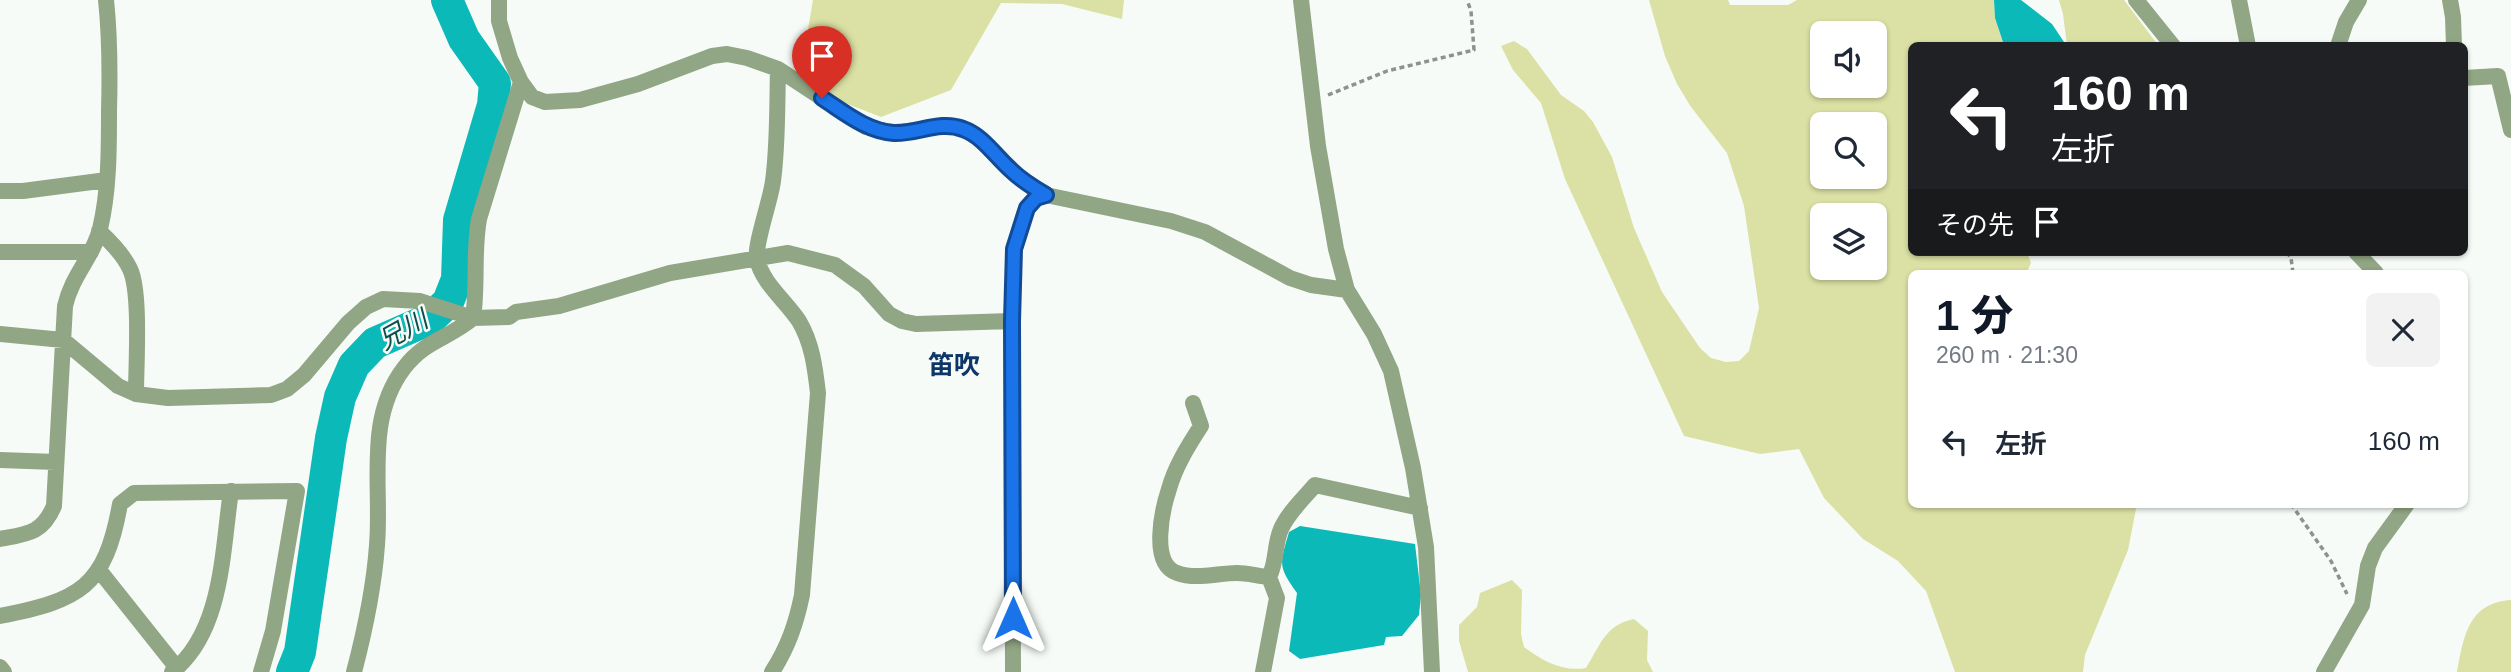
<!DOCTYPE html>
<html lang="ja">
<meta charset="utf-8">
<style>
:root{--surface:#fff;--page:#f2f2f3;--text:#1f2937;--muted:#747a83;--accent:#111827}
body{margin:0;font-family:Helvetica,"Noto Sans JP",sans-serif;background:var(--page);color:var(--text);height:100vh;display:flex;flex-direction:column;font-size:26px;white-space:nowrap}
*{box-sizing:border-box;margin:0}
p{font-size:23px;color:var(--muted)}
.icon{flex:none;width:38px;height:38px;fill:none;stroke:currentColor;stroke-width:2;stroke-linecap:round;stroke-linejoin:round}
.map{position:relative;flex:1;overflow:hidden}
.panel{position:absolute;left:1908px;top:270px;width:560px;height:238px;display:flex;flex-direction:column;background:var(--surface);border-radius:10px;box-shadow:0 2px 5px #0004}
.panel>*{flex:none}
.banner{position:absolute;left:1908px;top:42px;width:560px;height:214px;border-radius:10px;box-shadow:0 2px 5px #0004;background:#202124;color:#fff;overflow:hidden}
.buttons{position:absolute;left:1810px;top:21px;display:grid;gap:14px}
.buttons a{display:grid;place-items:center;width:77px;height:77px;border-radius:10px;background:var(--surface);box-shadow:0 2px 5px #0004;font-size:35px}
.pin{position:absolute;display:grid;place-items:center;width:60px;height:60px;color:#fff;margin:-72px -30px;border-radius:50% 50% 50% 0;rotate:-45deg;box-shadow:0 0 7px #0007}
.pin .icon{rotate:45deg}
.me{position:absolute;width:77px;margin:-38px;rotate:0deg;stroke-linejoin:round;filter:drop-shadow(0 0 5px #0008)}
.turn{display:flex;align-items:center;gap:24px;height:147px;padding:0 28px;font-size:32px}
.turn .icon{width:91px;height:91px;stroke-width:2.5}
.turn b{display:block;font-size:49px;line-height:60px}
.then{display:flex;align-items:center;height:66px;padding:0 28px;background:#0003;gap:14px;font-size:26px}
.round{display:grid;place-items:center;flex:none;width:74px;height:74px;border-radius:10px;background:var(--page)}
.head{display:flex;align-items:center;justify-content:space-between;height:119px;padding:0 28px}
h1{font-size:42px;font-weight:800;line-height:52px;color:var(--accent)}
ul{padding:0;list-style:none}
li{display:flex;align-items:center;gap:21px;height:105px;padding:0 28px}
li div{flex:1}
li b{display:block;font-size:26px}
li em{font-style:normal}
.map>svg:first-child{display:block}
.green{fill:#dbe1a4;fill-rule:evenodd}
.water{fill:#0bb9b9}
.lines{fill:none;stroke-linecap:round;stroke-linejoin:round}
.river{stroke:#0bb9b9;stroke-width:32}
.path{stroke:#8e918f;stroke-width:3.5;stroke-dasharray:5 3.5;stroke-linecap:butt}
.street{stroke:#91a684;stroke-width:16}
.route-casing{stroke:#114b97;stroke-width:18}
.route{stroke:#1a73e8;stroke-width:12}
.labels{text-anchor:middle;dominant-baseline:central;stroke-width:5;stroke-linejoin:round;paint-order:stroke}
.water-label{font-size:26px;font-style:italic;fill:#0f4d4d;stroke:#f6fbf7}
.neighbourhood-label{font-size:26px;font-weight:bold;fill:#0d3669;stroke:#f6fbf7}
</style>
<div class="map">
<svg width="2511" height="672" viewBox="0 0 2511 672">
<rect width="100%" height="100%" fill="#f6fbf7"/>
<path class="green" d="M813 0H1124L1122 19 1062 4 1001 3 951 90 881 117 814 91 801 70Z
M1649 0H1728L1730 5H1788L1797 0H1994L1995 18 2004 45 1911 46V252H2027L2031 263 2027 272 2033 273H1911V504H2137L2128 550 2085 655 2083 672H1955L1926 591 1898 561 1863 539 1824 498 1799 449 1760 454 1684 436 1565 179 1541 103 1513 70 1501 46 1514 41 1527 49 1561 95 1584 111 1593 122 1612 157 1634 228 1662 292 1700 348 1711 358 1726 362 1739 361 1749 351 1759 308 1744 206 1727 153 1691 107 1677 84 1665 56ZM1822 33H1874V86H1822ZM1822 124H1874V177H1822ZM1822 215H1874V268H1822Z
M2059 0H2124L2158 45H2067L2063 14Z
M1512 580 1522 590 1521 634 1524 647C1543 661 1562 672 1586 668 1601 644 1605 625 1634 619L1648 631 1647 660 1653 672H1468L1459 641V625L1477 607 1480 593Z
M2511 600V672H2457C2464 636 2468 603 2511 600Z"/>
<path class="water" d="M1994 0H2021L2052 24 2066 45H2004L1995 18Z
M1300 526 1415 544 1421 595 1419 615 1402 636 1386 637 1384 645 1300 659 1289 651 1297 593C1277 565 1280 564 1289 532Z"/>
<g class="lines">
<path class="river" d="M292 672 300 652 331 438 340 397 354 365 375 343 430 319 448 302 457 279 459 220 493 105 495 83 464 39 447 0"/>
<path class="path" d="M1328 95 1387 71 1474 50 1471 11 1467 0
M2287 252 2291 258 2293 273
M2291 504 2331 561 2347 594"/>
<path class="street" d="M499 0V21L510 58 521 82 532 97 545 102 580 100 638 84 712 56 727 54 747 58 778 69 866 127 896 133 942 126 959 127 975 134 1012 172 1046 195 1171 221 1205 232 1290 278 1311 285 1347 290
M1301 0 1318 146 1336 249 1347 290 1374 334 1391 371 1413 468 1426 547 1432 672
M2136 0 2173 46
M2239 0 2248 46
M2450 0 2453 17 2454 46
M2338 46 2346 22 2359 0
M2464 78 2498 76 2511 130
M0 191H23L107 180
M99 231C111 242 123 254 130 269 141 292 136 365 136 394
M0 252H91
M2356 252 2376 273
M0 334 63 340 118 386 136 394 168 398 271 395 287 389 304 375 348 323 366 307 383 299 420 301 473 318 509 317 516 312 559 306 670 273 788 253 835 265 864 286 889 314 902 321 916 324 1012 321
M1193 403 1201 426C1188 446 1175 467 1169 489 1162 510 1150 564 1177 573 1196 580 1218 573 1237 573 1247 573 1258 576 1269 577L1277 598 1263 672
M0 460 56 462
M0 539C27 534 42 534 54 506L65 306C72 275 93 257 100 229 109 191 109 151 109 112 110 74 110 37 106 0
M99 570 177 668
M1269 577C1277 562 1274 545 1281 529 1288 513 1303 499 1315 485L1420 508
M0 616C80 600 105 588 120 504L134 493 297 491 273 631 261 672
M0 667 4 672
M172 672C223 632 222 551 231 491
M354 672C365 630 374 588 377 545 382 485 365 419 404 368 425 340 450 338 473 318 478 285 473 252 479 219L521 82
M772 672C788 647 796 624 802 595L818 393C815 367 812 343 799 321 786 301 762 283 757 259 754 246 771 199 773 181 778 144 777 106 778 69
M1013 672 1012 321 1014 249 1027 208 1036 198 1046 195
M2324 672 2362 605 2368 566 2375 548 2407 504"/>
</g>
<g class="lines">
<defs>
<path id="route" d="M822 98C844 112 866 131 894 133 917 134 940 120 963 129 983 136 995 156 1011 170 1021 180 1034 188 1046 195L1036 198 1027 208 1014 249 1012 321 1013 618"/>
</defs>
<use href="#route" class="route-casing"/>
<use href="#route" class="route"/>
</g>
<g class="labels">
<g class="water-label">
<text transform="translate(403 330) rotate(-29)">兄川</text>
</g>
<g class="neighbourhood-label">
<text x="954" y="365">笛吹</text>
</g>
</g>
</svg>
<div class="buttons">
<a><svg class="icon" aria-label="sound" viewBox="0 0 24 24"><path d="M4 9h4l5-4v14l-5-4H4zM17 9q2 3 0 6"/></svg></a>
<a><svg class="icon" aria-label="search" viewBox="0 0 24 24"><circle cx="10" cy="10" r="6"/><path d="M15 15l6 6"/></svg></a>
<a><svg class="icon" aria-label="layers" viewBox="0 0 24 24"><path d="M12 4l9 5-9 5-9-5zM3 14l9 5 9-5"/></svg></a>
</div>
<div class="pin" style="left:822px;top:98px;background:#d93025"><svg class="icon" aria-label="arrive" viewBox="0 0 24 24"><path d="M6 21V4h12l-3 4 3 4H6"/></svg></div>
<svg class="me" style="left:1013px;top:618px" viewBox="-20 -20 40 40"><path d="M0-17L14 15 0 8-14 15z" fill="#1a73e8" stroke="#fff" stroke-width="4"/></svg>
<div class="banner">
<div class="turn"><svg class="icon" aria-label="left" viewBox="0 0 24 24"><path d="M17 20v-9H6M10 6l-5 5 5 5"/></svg><div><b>160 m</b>左折</div></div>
<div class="then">その先<svg class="icon" aria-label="arrive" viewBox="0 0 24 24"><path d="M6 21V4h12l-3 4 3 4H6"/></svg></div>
</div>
<section class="panel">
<div class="head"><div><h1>1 分</h1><p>260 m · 21:30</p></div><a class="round"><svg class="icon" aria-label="close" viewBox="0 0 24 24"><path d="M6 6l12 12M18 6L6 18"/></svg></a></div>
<ul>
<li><svg class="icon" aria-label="left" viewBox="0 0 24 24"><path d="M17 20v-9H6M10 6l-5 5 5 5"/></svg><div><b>左折</b></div><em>160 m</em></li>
</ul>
</section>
</div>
